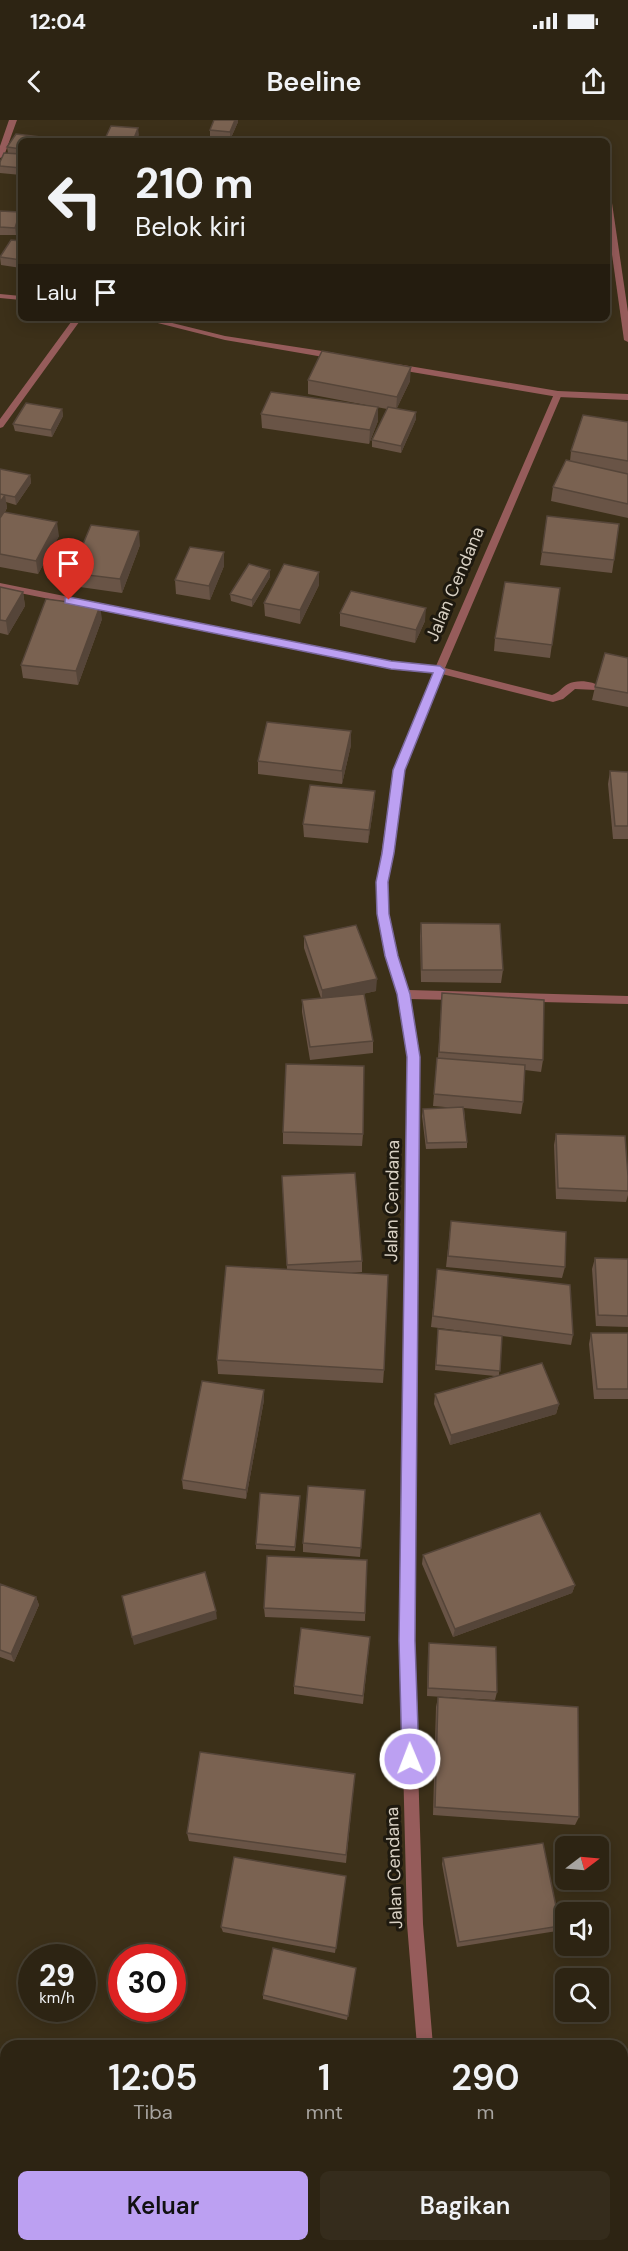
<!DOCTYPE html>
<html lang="id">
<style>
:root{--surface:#2d2413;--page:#352c1c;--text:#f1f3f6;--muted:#a7a4a0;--line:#484133;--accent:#bca0f2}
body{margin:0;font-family:"DM Sans",sans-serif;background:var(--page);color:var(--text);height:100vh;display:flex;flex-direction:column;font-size:22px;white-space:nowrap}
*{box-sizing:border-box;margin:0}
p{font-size:20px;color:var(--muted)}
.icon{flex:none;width:33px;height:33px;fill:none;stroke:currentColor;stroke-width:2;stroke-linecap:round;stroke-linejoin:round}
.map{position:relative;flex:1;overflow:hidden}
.side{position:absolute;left:0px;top:1920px;width:628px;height:212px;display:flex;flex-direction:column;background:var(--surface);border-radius:18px 18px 0 0;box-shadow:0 3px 15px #0003,0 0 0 2px var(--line)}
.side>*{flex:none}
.banner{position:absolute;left:18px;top:18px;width:592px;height:183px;border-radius:9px;box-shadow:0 3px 15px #0003,0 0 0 2px var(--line);background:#2d2413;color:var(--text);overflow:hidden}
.needle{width:39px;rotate:74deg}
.tools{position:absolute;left:555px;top:1716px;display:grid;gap:12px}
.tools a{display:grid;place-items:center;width:54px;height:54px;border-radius:9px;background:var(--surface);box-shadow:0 3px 15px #0003,0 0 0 2px var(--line);font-size:30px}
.speed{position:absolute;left:18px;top:1824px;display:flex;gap:12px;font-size:30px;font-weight:700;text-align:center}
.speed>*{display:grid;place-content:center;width:78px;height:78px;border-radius:50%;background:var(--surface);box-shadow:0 3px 15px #0003,0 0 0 2px var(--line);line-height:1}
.speed small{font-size:15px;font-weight:400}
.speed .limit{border:9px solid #d22;background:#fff;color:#111}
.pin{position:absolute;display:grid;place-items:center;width:51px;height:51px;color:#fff;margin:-62px -26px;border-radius:50% 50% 50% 0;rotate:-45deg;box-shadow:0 0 6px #0007}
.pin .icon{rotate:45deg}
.me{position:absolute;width:66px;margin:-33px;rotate:359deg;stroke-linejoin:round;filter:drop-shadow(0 0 4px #0008)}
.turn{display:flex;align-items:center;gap:21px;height:126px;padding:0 18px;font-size:27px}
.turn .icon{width:78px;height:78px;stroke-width:2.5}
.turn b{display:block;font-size:42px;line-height:51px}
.then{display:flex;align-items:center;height:57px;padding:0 18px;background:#0003;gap:12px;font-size:22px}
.eta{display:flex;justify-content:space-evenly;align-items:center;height:102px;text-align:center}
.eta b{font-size:36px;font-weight:600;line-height:42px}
.primary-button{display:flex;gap:12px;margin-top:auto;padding:12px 18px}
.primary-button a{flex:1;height:69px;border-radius:9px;background:var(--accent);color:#111;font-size:24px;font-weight:600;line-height:69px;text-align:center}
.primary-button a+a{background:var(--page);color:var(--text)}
.status{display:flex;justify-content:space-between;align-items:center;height:42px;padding:0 30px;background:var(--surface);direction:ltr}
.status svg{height:16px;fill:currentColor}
header{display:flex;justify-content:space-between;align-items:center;height:78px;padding:0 18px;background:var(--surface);font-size:27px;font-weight:600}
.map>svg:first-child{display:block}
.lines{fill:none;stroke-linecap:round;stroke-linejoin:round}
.service{fill:#965c5b;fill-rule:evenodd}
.minor{fill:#965c5b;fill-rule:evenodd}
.tertiary{fill:#965c5b;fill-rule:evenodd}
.wall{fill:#695446}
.shaded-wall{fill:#554539}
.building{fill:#7a6251;stroke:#554539;stroke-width:1.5}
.route{fill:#bca0f2;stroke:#7a689d;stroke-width:1.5}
.labels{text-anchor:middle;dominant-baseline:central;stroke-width:6;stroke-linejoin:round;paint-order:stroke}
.street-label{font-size:18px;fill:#d8d0c3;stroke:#1e190f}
</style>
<div class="status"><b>12:04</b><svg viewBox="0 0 49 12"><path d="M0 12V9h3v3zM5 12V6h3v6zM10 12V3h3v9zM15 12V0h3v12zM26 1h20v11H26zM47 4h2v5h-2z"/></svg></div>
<header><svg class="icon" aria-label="back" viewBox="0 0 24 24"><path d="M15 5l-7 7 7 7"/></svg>Beeline<svg class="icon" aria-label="share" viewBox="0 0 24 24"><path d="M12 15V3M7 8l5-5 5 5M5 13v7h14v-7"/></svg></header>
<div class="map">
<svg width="628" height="2131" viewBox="0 0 628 2131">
<rect width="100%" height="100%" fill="#3c3019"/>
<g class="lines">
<path class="service" d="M608 81 612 83 628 192V222L624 220 608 106Z"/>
<path class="minor" d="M9 0H17L4 36 0 38V26Z
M74 198H82L3 307 0 308V299Z
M558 271 562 274 445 548 552 575C559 573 562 567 568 564 577 559 594 561 601 567L596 570 575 569 563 579 553 582 442 554 404 650 387 762 388 794 397 836 408 870 628 876V884L410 879 420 937 414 1521 423 1804 433 1926H417L407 1804 400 1521 408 937 398 874 387 836 378 794 377 762 394 650 433 553 391 548 0 469V463L391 542 436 546 554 274Z
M433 2126H449V2131H433Z"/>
<path class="tertiary" d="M0 174 21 176V180L0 178Z
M138 198H152L225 216 335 233 339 236 335 239 225 220Z
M397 244 558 271 628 274V280L558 277 394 249 393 247Z"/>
</g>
<path class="wall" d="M214 0H238V2L230 20 210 17V10Z
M16 14 50 18V21H21V55L0 53V42L4 33H8L7 27Z
M0 91 21 100 16 115H0Z
M21 121V148L1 145 0 137Z
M308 260 410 261 397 288 416 299 401 333 372 327V320L387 289 308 274Z
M62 289 63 296 52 317 15 311 13 304Z
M261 294 378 301 369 324 262 308Z
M628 302V398L551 381 553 367 570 341 571 331Z
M0 349 30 355 31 363 16 385 6 382 7 388 5 392 59 416 38 454 0 447Z
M140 425 122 473 73 466 71 453Z
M224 432V446L210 480 176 474 175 460Z
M542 432 614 440 612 453 540 445Z
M270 450V457L252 487 231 481 230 474Z
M319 465 300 504 265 496 264 483Z
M0 467 23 472 25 486 8 515 0 513Z
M560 468 550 538 494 531 495 518Z
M340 493 425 501 415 523 340 506Z
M102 499 78 565 23 558 21 545Z
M628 538V587L592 580 595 567Z
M351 611V625L342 664 258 654V641Z
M610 651 628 652V719H613L608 664Z
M375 671 374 684 368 723 304 717 303 704Z
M421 803 503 850 501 863 421 862 420 816Z
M304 816 376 871 362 874 373 921V933L310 940 302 892V880L321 878 304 828Z
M442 873 543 940 541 952 525 950 523 982 521 994 464 988 467 1022V1028L426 1029 422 996 423 989 457 988 433 986 437 938H438Z
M283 1012 363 1014 362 1026 283 1024Z
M556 1014 628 1056V1075L626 1082 556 1079 554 1025Z
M282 1056 362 1141V1152L350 1153 384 1250 383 1263 218 1254 217 1240 287 1149Z
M451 1101 565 1147 562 1158 446 1147Z
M595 1138 628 1139V1207L596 1206 592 1149Z
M437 1149 573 1215 571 1225 502 1216 499 1255 559 1284 556 1294 450 1325 434 1284 435 1274 495 1256 435 1250 438 1209 494 1215 431 1207Z
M591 1213H628V1279H594L589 1224Z
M264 1270V1280L246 1379 183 1369 182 1360Z
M365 1370 360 1437 303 1432V1423Z
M300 1381 295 1431 256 1429V1424Z
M423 1435 575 1465 572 1473 453 1517 422 1444Z
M367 1440 365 1501 265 1497 264 1488Z
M0 1464 36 1477 39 1485 14 1542 0 1537Z
M370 1517 363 1584 294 1574V1566Z
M429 1523 497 1572 495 1580 427 1576 428 1531Z
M438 1577 579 1697 575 1705 433 1695 436 1587Z
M355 1654 346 1743 189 1721 187 1713Z
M443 1738 560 1806 557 1811 457 1827 442 1744Z
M346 1756 335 1833 223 1812 221 1807Z
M356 1848 347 1900 263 1879V1875Z"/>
<path class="shaded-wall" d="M235 0H238V2L230 20V12Z
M138 8 139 15 136 21H133Z
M20 92 21 100 16 115 15 108Z
M411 247 410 261 396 290 397 277Z
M378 287V301L369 324 370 310Z
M62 289 63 296 52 317 51 310Z
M416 292V299L401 333V326Z
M30 355 31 363 16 385 15 377Z
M5 375 7 388 0 399V382Z
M57 402 59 416 38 454 36 441Z
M139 411 140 425 122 473 120 459Z
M224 432V446L210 480 209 466Z
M270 450V457L252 487V480Z
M319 452V465L300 504V490Z
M23 472 25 486 8 515 6 501Z
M100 486 102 499 78 565 76 551Z
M426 488 425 501 415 523 416 510Z
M351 611V625L342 664V651Z
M375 671 374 684 368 723 369 710Z
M377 859 376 871 322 883V870Z
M264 1270V1280L246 1379V1370Z
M559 1284 556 1294 450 1325 451 1315Z
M575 1465 572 1473 453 1517 455 1509Z
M36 1477 39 1485 14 1542 11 1534Z
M216 1491 217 1499 134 1525 132 1517Z"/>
<path class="building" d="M214 0H235L230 12 210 10Z
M111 6 138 8 133 21H104Z
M16 14 50 18 48 21H21V29L7 27Z
M4 33 21 34V48L0 46V42Z
M0 91 20 92 15 108 0 107Z
M11 120 21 121V140L0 137Z
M322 231 411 247 397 277 308 260Z
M271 272 378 287 370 310 261 294Z
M26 283 62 289 51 310 13 304Z
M388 287 416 292 401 326 372 320Z
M583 295 628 302V341L571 331Z
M566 340 628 354V384L553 367Z
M0 349 30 355 15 377 0 374Z
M0 374 5 375 0 382Z
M4 392 57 402 36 441 0 434V398Z
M547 396 619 404 614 440 542 432Z
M91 405 139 411 120 459 71 453Z
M190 427 224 432 209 466 175 460Z
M249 444 270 450 252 480 230 474Z
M284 444 319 452 300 490 264 483Z
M505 462 560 468 552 525 495 518Z
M0 467 23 472 6 501 0 500Z
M351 471 426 488 416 510 340 493Z
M46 479 100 486 76 551 21 545Z
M605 533 628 538V573L595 567Z
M267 602 351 611 342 651 258 641Z
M610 651 628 652V706H615Z
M310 665 375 671 369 710 303 704Z
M421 803 500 804 503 850H422Z
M356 805 377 859 322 870 304 816Z
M442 873 544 880 543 940 439 932Z
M364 874 373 921 310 927 302 880Z
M437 938 525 945 523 982 434 974Z
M286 944 364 946 363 1014 283 1012Z
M463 987 467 1022 427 1023 423 989Z
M556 1014 625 1016 628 1056V1071L558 1068Z
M355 1053 362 1141 287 1145 282 1056Z
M451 1101 566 1112 565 1147 448 1136Z
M595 1138 628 1139V1196L598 1195Z
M226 1146 388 1155 384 1250 217 1240Z
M437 1149 570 1165 573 1215 433 1196Z
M438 1209 502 1216 500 1251 436 1245Z
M591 1213H628V1269H597Z
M542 1243 559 1284 451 1315 435 1274Z
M202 1261 264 1270 246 1370 182 1360Z
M308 1366 365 1370 361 1428 303 1423Z
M260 1373 300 1376 295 1427 256 1424Z
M540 1393 575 1465 455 1509 423 1435Z
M267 1436 367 1440 365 1493 264 1488Z
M205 1452 216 1491 132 1517 122 1476Z
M0 1464 36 1477 11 1534 0 1530Z
M301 1508 370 1517 363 1576 294 1566Z
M429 1523 496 1527 497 1572 428 1568Z
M438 1577 578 1587 579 1697 435 1687Z
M200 1632 355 1654 346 1735 187 1713Z
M543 1723 560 1806 459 1822 443 1738Z
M234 1737 346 1756 336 1828 221 1807Z
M273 1828 356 1848 348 1896 263 1875Z"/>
<path class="route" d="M69 477 391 541 440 546 445 550 405 650 394 733 388 762 389 794 398 836 410 874 420 937 415 1521 419 1639 416 1645 410 1647 405 1645 402 1639 399 1521 407 937 397 874 385 836 377 794 376 762 382 733 393 650 433 553 391 549 65 483V478Z"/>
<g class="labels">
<g class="street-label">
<text transform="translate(455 464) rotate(-67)">Jalan Cendana</text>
<text transform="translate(392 1081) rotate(-89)">Jalan Cendana</text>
<text transform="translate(394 1748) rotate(-92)">Jalan Cendana</text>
</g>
</g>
</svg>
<div class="tools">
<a><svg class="needle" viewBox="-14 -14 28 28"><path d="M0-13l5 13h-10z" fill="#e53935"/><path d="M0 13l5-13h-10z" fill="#a7a4a0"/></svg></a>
<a><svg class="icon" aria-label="sound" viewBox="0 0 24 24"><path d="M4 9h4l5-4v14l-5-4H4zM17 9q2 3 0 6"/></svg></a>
<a><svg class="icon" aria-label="search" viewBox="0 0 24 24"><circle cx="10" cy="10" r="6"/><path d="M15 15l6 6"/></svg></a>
</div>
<div class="speed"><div>29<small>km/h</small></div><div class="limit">30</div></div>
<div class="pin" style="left:69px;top:480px;background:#d93025"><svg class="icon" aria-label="arrive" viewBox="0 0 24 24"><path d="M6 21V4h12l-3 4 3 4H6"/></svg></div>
<svg class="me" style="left:410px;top:1639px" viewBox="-20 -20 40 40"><circle r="17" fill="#bca0f2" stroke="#fff" stroke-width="3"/><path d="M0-11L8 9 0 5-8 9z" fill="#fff"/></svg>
<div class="banner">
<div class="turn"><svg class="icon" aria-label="left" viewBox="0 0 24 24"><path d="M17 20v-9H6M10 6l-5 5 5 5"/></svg><div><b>210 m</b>Belok kiri</div></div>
<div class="then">Lalu<svg class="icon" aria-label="arrive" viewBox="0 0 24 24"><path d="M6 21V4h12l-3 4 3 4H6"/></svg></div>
</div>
<section class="side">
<div class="eta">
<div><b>12:05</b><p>Tiba</p></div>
<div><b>1</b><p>mnt</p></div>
<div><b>290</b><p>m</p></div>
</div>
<div class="primary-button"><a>Keluar</a><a>Bagikan</a></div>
</section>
</div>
